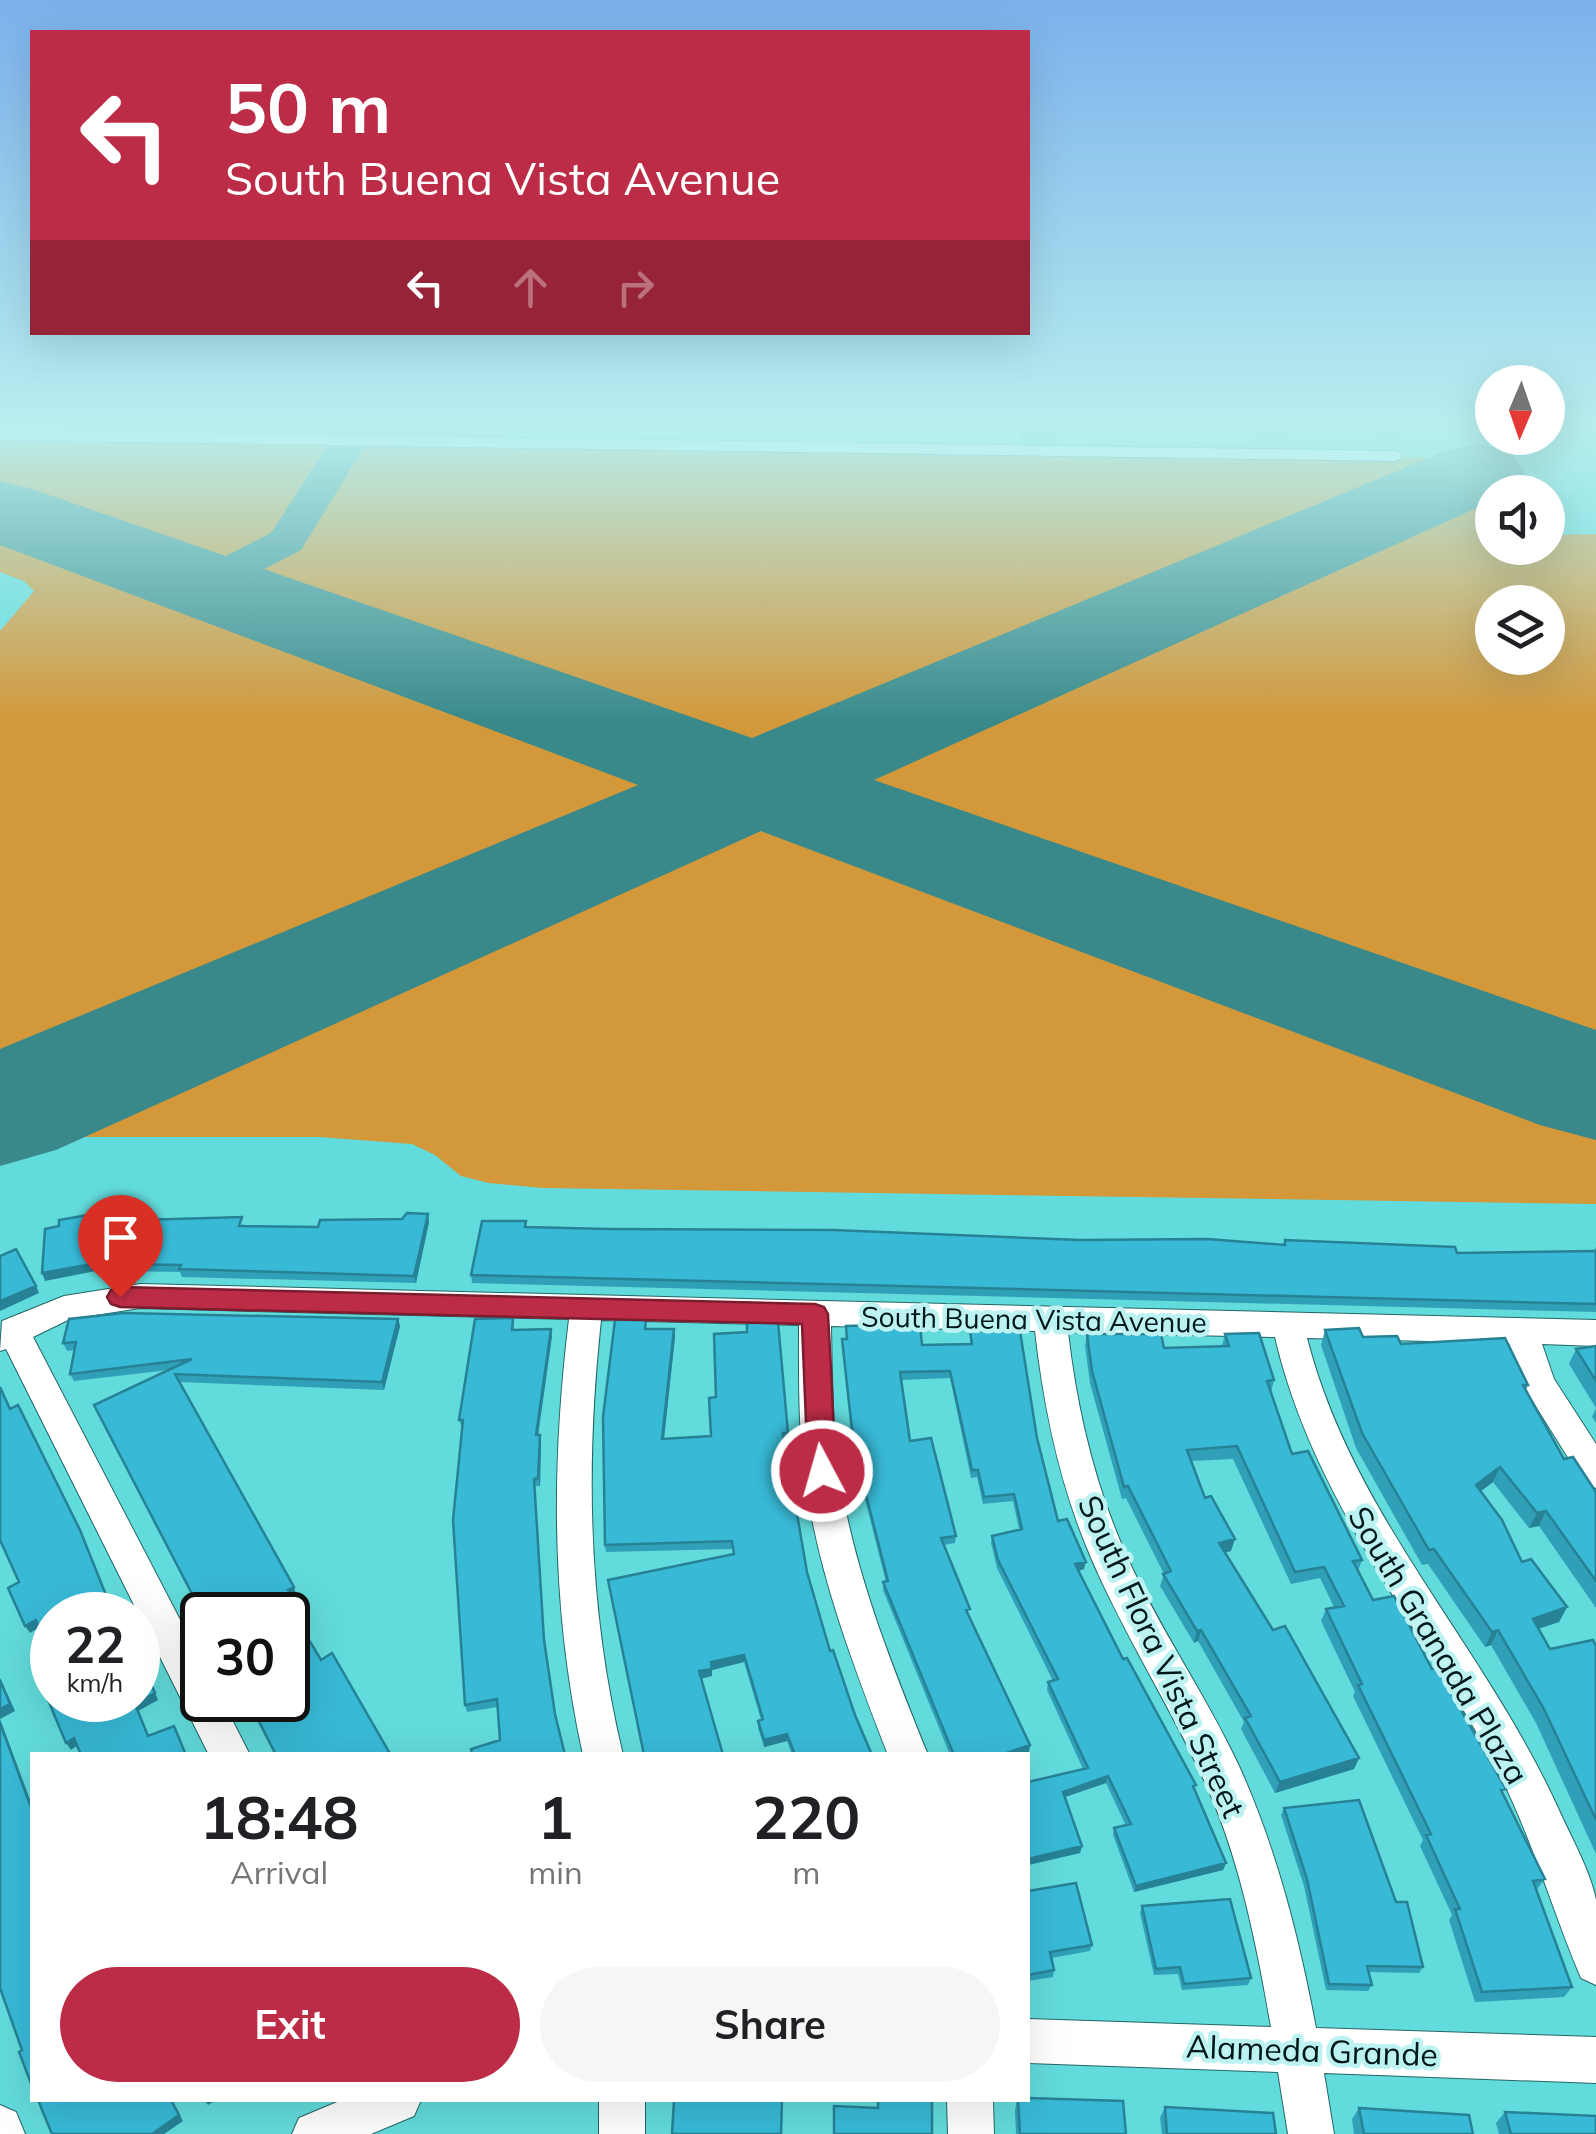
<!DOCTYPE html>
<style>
:root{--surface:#fff;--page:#f6f6f6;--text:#202124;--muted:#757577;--accent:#bd2c47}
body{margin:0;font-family:Mulish,sans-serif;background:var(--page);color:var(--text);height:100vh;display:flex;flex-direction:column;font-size:38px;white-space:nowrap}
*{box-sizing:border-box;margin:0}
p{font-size:32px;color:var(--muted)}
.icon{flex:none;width:55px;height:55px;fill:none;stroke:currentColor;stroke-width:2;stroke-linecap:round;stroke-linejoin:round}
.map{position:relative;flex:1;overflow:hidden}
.sheet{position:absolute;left:30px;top:1752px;width:1000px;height:350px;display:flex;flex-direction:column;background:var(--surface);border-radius:0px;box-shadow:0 10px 40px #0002}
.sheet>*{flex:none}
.top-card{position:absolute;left:30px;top:30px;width:1000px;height:305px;border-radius:0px;box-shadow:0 10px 40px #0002;background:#bd2c47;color:#fff;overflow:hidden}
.needle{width:65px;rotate:182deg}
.tools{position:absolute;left:1475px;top:365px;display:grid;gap:20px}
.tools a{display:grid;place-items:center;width:90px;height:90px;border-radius:50%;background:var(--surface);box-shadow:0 10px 40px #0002;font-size:50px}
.speed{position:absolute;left:30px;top:1592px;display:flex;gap:20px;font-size:50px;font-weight:700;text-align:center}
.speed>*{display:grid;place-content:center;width:130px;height:130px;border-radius:50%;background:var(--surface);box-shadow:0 10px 40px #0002;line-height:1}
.speed small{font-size:25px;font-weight:400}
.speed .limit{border:5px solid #111;border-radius:15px;background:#fff;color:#111}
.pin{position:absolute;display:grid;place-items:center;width:85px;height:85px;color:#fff;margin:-102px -42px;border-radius:50% 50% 50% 0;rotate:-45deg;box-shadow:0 0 10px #0007}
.pin .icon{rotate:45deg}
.me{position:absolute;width:110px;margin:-55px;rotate:354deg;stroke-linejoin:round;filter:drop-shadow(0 0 8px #0008)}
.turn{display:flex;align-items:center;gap:35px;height:210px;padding:0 30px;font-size:45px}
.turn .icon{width:130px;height:130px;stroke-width:2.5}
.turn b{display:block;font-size:70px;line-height:85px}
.lanes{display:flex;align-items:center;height:95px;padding:0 30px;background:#0003;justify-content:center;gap:50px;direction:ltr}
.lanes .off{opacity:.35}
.eta{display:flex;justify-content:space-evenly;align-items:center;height:170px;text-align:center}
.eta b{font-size:60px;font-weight:700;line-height:70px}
.cta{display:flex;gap:20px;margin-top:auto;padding:20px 30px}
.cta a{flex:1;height:115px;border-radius:60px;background:var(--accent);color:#fff;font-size:40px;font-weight:700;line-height:115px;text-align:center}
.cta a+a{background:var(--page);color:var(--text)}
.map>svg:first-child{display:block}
.green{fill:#d2983a;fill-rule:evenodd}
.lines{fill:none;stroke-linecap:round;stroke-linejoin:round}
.taxiway{fill:#39898a;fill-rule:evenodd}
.runway{fill:#39898a;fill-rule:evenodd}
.minor-casing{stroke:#256666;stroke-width:2}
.minor{fill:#fff;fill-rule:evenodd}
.wall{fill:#30a0b9}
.shaded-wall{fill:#278296}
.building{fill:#38bad7;stroke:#278296;stroke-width:2.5}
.route{fill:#bd2c47;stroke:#7b1d2e;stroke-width:2.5}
.labels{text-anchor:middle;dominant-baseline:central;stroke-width:9;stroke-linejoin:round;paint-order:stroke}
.street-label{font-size:28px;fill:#001819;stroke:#bdf2f2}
.near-street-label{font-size:32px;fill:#001819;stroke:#bdf2f2}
</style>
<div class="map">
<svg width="1596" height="2134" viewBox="0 0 1596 2134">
<rect width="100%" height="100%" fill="#62dbdc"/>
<path class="green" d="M93 425H305L298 436 86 434Z
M0 437 1489 458 1510 492H1492V548H1548V535L1596 534V1204L543 1188 489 1183 461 1176 435 1155 412 1144 320 1137H0V631L34 591 24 581 0 572ZM1492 602H1548V658H1492Z"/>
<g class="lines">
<path class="taxiway" d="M350 428 363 431 369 439 301 550 218 593 203 597 188 593 181 584 188 575 271 533 337 431Z"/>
<path class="runway" d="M1477 443 1511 452 1525 472 1511 492H1492V501L874 780 1596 1030V1140L1540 1125 761 831 56 1150 0 1166V1049L638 785 0 545V481L35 490 752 738 1443 452Z"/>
<defs>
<path id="minor" d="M0 430 1396 451 1404 456 1396 461 0 440Z
M140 1284 1596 1320V1346L1542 1344 1554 1379 1596 1444V1488L1584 1483 1527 1392 1509 1343 1307 1338C1352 1515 1484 1645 1558 1808 1571 1837 1590 1870 1596 1900 1596 1927 1596 1958 1596 1985L1581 1978C1550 1905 1530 1830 1492 1760 1416 1619 1312 1497 1275 1337L1068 1332C1077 1410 1095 1487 1128 1559 1160 1630 1206 1695 1239 1766 1277 1850 1299 1938 1316 2028L1596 2037V2083L1324 2073 1334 2134H1288L1278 2072 1028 2063V2019L1271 2027C1257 1947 1241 1865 1209 1791 1174 1712 1126 1639 1092 1560 1060 1487 1044 1410 1035 1331L831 1326C832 1380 832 1433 841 1486 857 1579 893 1668 928 1755H888C854 1667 820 1579 806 1485 798 1432 799 1379 799 1325L601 1320C585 1468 588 1610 623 1755H583C551 1609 551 1467 569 1319L140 1308 70 1319 33 1337 202 1662V1700H222L250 1755H209L6 1349 0 1351 2 1321 64 1296Z
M342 2100H421L414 2116 371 2134H292L299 2118Z
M599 2100H645V2134H599Z
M947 2100H993L994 2134H948Z
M0 2105 16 2112 25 2134H0Z"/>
</defs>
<use href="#minor" class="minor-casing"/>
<use href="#minor" class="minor"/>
</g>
<path class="wall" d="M831 425H862V432L831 431Z
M1019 425H1058V442H1021Z
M1126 425H1165L1163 436H1128Z
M1248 425H1291L1292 427 1290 438H1251Z
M1361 425H1405L1401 440 1367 436 1368 432 1360 431Z
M429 1222 416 1283 182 1277 180 1272 124 1271 121 1264 244 1224V1226L318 1227Z
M527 1227 1283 1245 1285 1240 1457 1253 1594 1251 1596 1247V1312L472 1283 471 1275Z
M513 1318 514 1329 552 1336 538 1435 541 1442 540 1486H535L500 1740 497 1707 467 1712 465 1705 462 1428 459 1420Z
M398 1319 400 1326 384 1390 179 1382 296 1594 292 1596 306 1624 301 1626 321 1660 390 1755H276L169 1370 74 1381 70 1374 75 1350 67 1351 63 1343Z
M846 1326 922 1345 970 1344V1331L1037 1438 1058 1521 1084 1569 1078 1571 1123 1659 1195 1790 1226 1863 1223 1870 1134 1892 1113 1835 1114 1828 1126 1826 1106 1783 1065 1797 1082 1846 1080 1853 1028 1865V1782L1083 1769 1047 1690 1048 1682 1053 1681 997 1568 991 1543 992 1536 1019 1529 1013 1501 983 1504 977 1477 971 1478 950 1378 901 1380 910 1441 956 1536 955 1543 944 1545 969 1617 1029 1752 1020 1755H950L883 1590V1582H886L854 1456 842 1346V1339H846Z
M646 1329H674L675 1337 664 1439 788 1433V1441H785L807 1572 830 1651 872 1755H792L787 1741 764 1747 758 1728V1721L761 1720 744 1662 712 1670V1676L701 1678 643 1755 733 1554V1549L606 1552 605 1545Z
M1325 1330 1401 1344 1528 1385 1526 1390 1564 1459 1596 1492V1608L1539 1526 1529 1528 1493 1482 1481 1491 1522 1562 1567 1607 1559 1622 1538 1629 1550 1649 1596 1646V1854L1536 1723 1491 1645 1485 1647 1428 1564 1422 1565 1356 1448 1321 1345Z
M1087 1334 1164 1348 1222 1346 1225 1334 1274 1380 1271 1392 1292 1454 1362 1560 1358 1571 1373 1600 1432 1669 1503 1794 1545 1879 1537 1889 1572 1987 1564 1997 1475 2002 1449 1920 1452 1915 1420 1846 1423 1840 1353 1696 1355 1692 1321 1621 1326 1609 1334 1607 1320 1578 1291 1584 1233 1459 1191 1461 1205 1498 1231 1551 1225 1552 1273 1630 1359 1758 1354 1769 1275 1793 1241 1729 1244 1722 1198 1641 1194 1643 1160 1586 1164 1574 1126 1498 1122 1499 1090 1383 1085 1346Z
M1596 1346V1423L1592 1417 1596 1408 1569 1364 1576 1349Z
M1284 1808 1396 1902 1423 1967 1419 1973 1369 1972 1372 1985 1368 1991 1326 1990 1304 1886 1281 1815Z
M1028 1891 1092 1945 1090 1951 1051 1958 1054 1970 1053 1977 1028 1981Z
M1142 1906 1251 1978 1248 1985 1182 1990 1178 1974 1154 1975 1140 1913Z
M1017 2100 1126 2134H1016L1015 2110Z
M1165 2107 1276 2134H1162L1160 2118Z
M1359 2108 1473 2134H1354L1352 2119Z
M1505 2112 1596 2134H1499L1496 2123Z"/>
<path class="shaded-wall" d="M105 1212 108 1220 106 1269 45 1281 42 1273Z
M428 1214 429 1222 416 1283 414 1276Z
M36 1286 39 1293 0 1311V1301Z
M398 1319 400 1326 384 1390 382 1382Z
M551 1329 552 1336 537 1442 536 1435Z
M674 1329 675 1337 663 1447 662 1439Z
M540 1435 541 1442 540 1486 538 1478Z
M1500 1467 1493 1482 1469 1500 1476 1485Z
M1546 1511 1539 1526 1529 1528 1537 1513Z
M1235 1539 1231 1551 1215 1555 1219 1543Z
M1086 1562 1084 1569 1074 1572 1075 1564Z
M294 1587 296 1594 291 1597 288 1590Z
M1567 1607 1559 1622 1525 1633 1533 1619Z
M304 1616 306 1624 300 1627 297 1620Z
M36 1620 40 1627 30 1633 25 1626Z
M1201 1630 1198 1641 1194 1643 1197 1631Z
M1498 1630 1491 1645 1485 1647 1492 1632Z
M138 1653 158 1700 138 1711 135 1704Z
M744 1655V1662L712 1670V1676L700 1679 699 1671 711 1662Z
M0 1678 15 1711 0 1719 32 1805V1810L0 1723Z
M787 1734V1741L764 1747V1740Z
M74 1738 78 1745 71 1750 66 1743Z
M1030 1745 1029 1752 1020 1755H1001Z
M1359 1758 1354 1769 1275 1793 1280 1782Z
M1108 1776 1106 1783 1062 1798 1063 1792Z
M1082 1846 1080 1853 1028 1865V1859Z
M1226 1863 1223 1870 1134 1892 1136 1886Z
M171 2100 183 2121 164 2134H152Z
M204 2100H217L208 2105Z"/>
<path class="building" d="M1021 425H1058L1059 430H1022Z
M1253 425H1291L1292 427 1253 426Z
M1374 425H1405L1404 428Z
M105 1212 103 1262 42 1273 45 1229 59 1226V1220Z
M407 1213 428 1214 414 1276 179 1269 181 1265 121 1264 140 1220 242 1217 239 1226 318 1227 320 1220 402 1219Z
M482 1221H526L525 1227 609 1229 833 1230 1080 1240 1207 1239 1285 1245V1240L1455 1247 1457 1253 1596 1251V1304L471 1275Z
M16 1249 36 1286 0 1301V1256Z
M123 1313 398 1319 382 1382 175 1374 294 1587 288 1590 304 1616 297 1620 321 1660 332 1653 389 1752 385 1755H276L248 1700H288V1615H203L94 1405 192 1359 70 1374 76 1342 63 1343 69 1319Z
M513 1318 512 1330 551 1329 536 1435H540L538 1478 534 1479 544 1640 555 1714 565 1755H472L471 1749 500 1740 497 1699 465 1705 453 1520 463 1420H459L475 1319Z
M615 1320H646L645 1329H674L662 1439 711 1436 709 1398 716 1397 714 1334 747 1332V1323L778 1322 788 1433H783L807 1572 830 1651 833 1650 855 1715 872 1755H795L787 1734 764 1740 758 1721 763 1719 744 1655 711 1662 712 1669 699 1671 723 1755H644L608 1580 734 1554 732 1541 605 1545 603 1417Z
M920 1324 922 1345 972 1344 970 1331H1020L1037 1438 1058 1521 1067 1519 1086 1562 1075 1564 1123 1659 1127 1658 1196 1785 1193 1786 1226 1863 1136 1886 1114 1828 1131 1824 1108 1776 1063 1792 1082 1846 1028 1859V1782L1088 1768 1048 1682 1058 1679 998 1560 992 1536 1022 1529 1014 1494 984 1497 978 1470H972L950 1371 900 1372 910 1441 931 1438 956 1536 941 1538 970 1609 966 1610 1030 1745 1001 1755H954L883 1582 888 1581 854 1448 842 1339H847L846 1326Z
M1359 1328 1363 1337 1397 1336 1401 1344 1505 1338 1528 1385H1523L1564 1459 1573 1457 1596 1492V1581L1546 1511 1537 1513 1500 1467 1476 1485 1502 1520 1522 1562 1531 1559 1567 1607 1533 1619 1550 1649 1593 1640 1596 1646V1820L1544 1709 1498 1630 1492 1632 1434 1549 1429 1550 1362 1433 1325 1330Z
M1259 1333 1274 1380 1267 1381 1292 1454 1308 1451 1362 1560 1353 1561 1373 1600 1394 1596 1432 1669 1437 1668 1506 1789 1501 1790 1545 1879 1533 1881 1572 1987 1482 1992 1455 1909H1460L1426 1835 1431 1834 1358 1685 1362 1684 1326 1609 1344 1606 1324 1567 1295 1572 1237 1446 1187 1450 1205 1498 1211 1496 1235 1539 1219 1543 1273 1630 1285 1626 1359 1758 1280 1782 1245 1718 1251 1716 1201 1630 1197 1631 1163 1574 1171 1571 1128 1486 1124 1487 1092 1371 1087 1334H1161L1164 1348 1229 1346 1225 1334Z
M1596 1346V1381L1576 1349Z
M0 1387 10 1409 18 1405 80 1530 114 1615H52V1660L36 1620 25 1626 8 1588 19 1582 0 1540Z
M138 1654 155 1693 135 1704 148 1736 174 1726 186 1755H81L74 1738 66 1743 48 1700 52 1697V1700H138Z
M0 1680 10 1704 0 1709Z
M0 1723 32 1810V2086L19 2052 22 2050 0 1988Z
M1359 1800 1396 1902H1407L1423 1967 1367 1966 1372 1985 1329 1984 1307 1879 1284 1808Z
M1076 1883 1092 1945 1050 1952 1054 1970 1028 1975V1891Z
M1230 1899 1251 1978 1184 1984 1180 1967 1156 1969 1142 1906Z
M1028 2098 1123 2101 1126 2134H1020L1018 2100H1028Z
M38 2100H171L179 2115 152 2134H52Z
M674 2100H782L781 2134H672Z
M878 2100H932V2134H834V2106L878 2108Z
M1165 2107 1273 2113 1276 2134H1167Z
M1359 2108 1469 2115 1473 2134H1364Z
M1505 2112 1596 2116V2134H1511Z"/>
<linearGradient id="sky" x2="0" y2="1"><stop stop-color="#7bb1ec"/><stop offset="0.59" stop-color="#b8efef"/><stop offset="1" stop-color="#b8efef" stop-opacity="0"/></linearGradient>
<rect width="1596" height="723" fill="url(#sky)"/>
<path class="route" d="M120 1287 815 1304 824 1307 828 1314C829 1338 838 1468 832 1479L822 1483 812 1479 808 1471 802 1324 120 1307 111 1304 107 1297 111 1290Z"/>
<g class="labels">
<g class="street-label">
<text transform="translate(1034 1319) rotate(1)">South Buena Vista Avenue</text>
</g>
<g class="near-street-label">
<text transform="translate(1439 1645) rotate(59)">South Granada Plaza</text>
<text transform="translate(1162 1656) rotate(65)">South Flora Vista Street</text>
<text transform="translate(1312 2050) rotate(2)">Alameda Grande</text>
</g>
</g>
</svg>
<div class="tools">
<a><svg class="needle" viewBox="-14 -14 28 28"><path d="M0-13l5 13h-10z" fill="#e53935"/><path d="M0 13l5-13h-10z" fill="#757577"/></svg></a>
<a><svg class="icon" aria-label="sound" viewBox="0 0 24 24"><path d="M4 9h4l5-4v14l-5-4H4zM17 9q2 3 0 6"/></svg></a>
<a><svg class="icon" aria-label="layers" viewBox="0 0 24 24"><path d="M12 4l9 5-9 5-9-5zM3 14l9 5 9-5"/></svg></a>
</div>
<div class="speed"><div>22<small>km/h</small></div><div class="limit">30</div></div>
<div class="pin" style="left:120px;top:1297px;background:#d93025"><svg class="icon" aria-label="arrive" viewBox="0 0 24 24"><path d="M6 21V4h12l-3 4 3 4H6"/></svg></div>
<svg class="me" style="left:822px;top:1471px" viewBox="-20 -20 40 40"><circle r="17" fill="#bd2c47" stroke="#fff" stroke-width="3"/><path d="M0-11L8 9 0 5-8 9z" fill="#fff"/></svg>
<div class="top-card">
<div class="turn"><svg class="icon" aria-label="left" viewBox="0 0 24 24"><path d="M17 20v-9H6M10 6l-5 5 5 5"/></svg><div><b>50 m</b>South Buena Vista Avenue</div></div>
<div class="lanes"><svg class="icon" aria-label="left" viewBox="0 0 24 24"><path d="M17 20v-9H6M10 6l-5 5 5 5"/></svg><svg class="icon off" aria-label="ahead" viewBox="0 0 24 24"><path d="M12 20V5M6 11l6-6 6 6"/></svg><svg class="icon off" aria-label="right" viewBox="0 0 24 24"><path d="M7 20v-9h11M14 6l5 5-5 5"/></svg></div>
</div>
<section class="sheet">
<div class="eta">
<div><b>18:48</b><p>Arrival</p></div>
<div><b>1</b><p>min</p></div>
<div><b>220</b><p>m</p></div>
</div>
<div class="cta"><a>Exit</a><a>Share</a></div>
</section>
</div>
